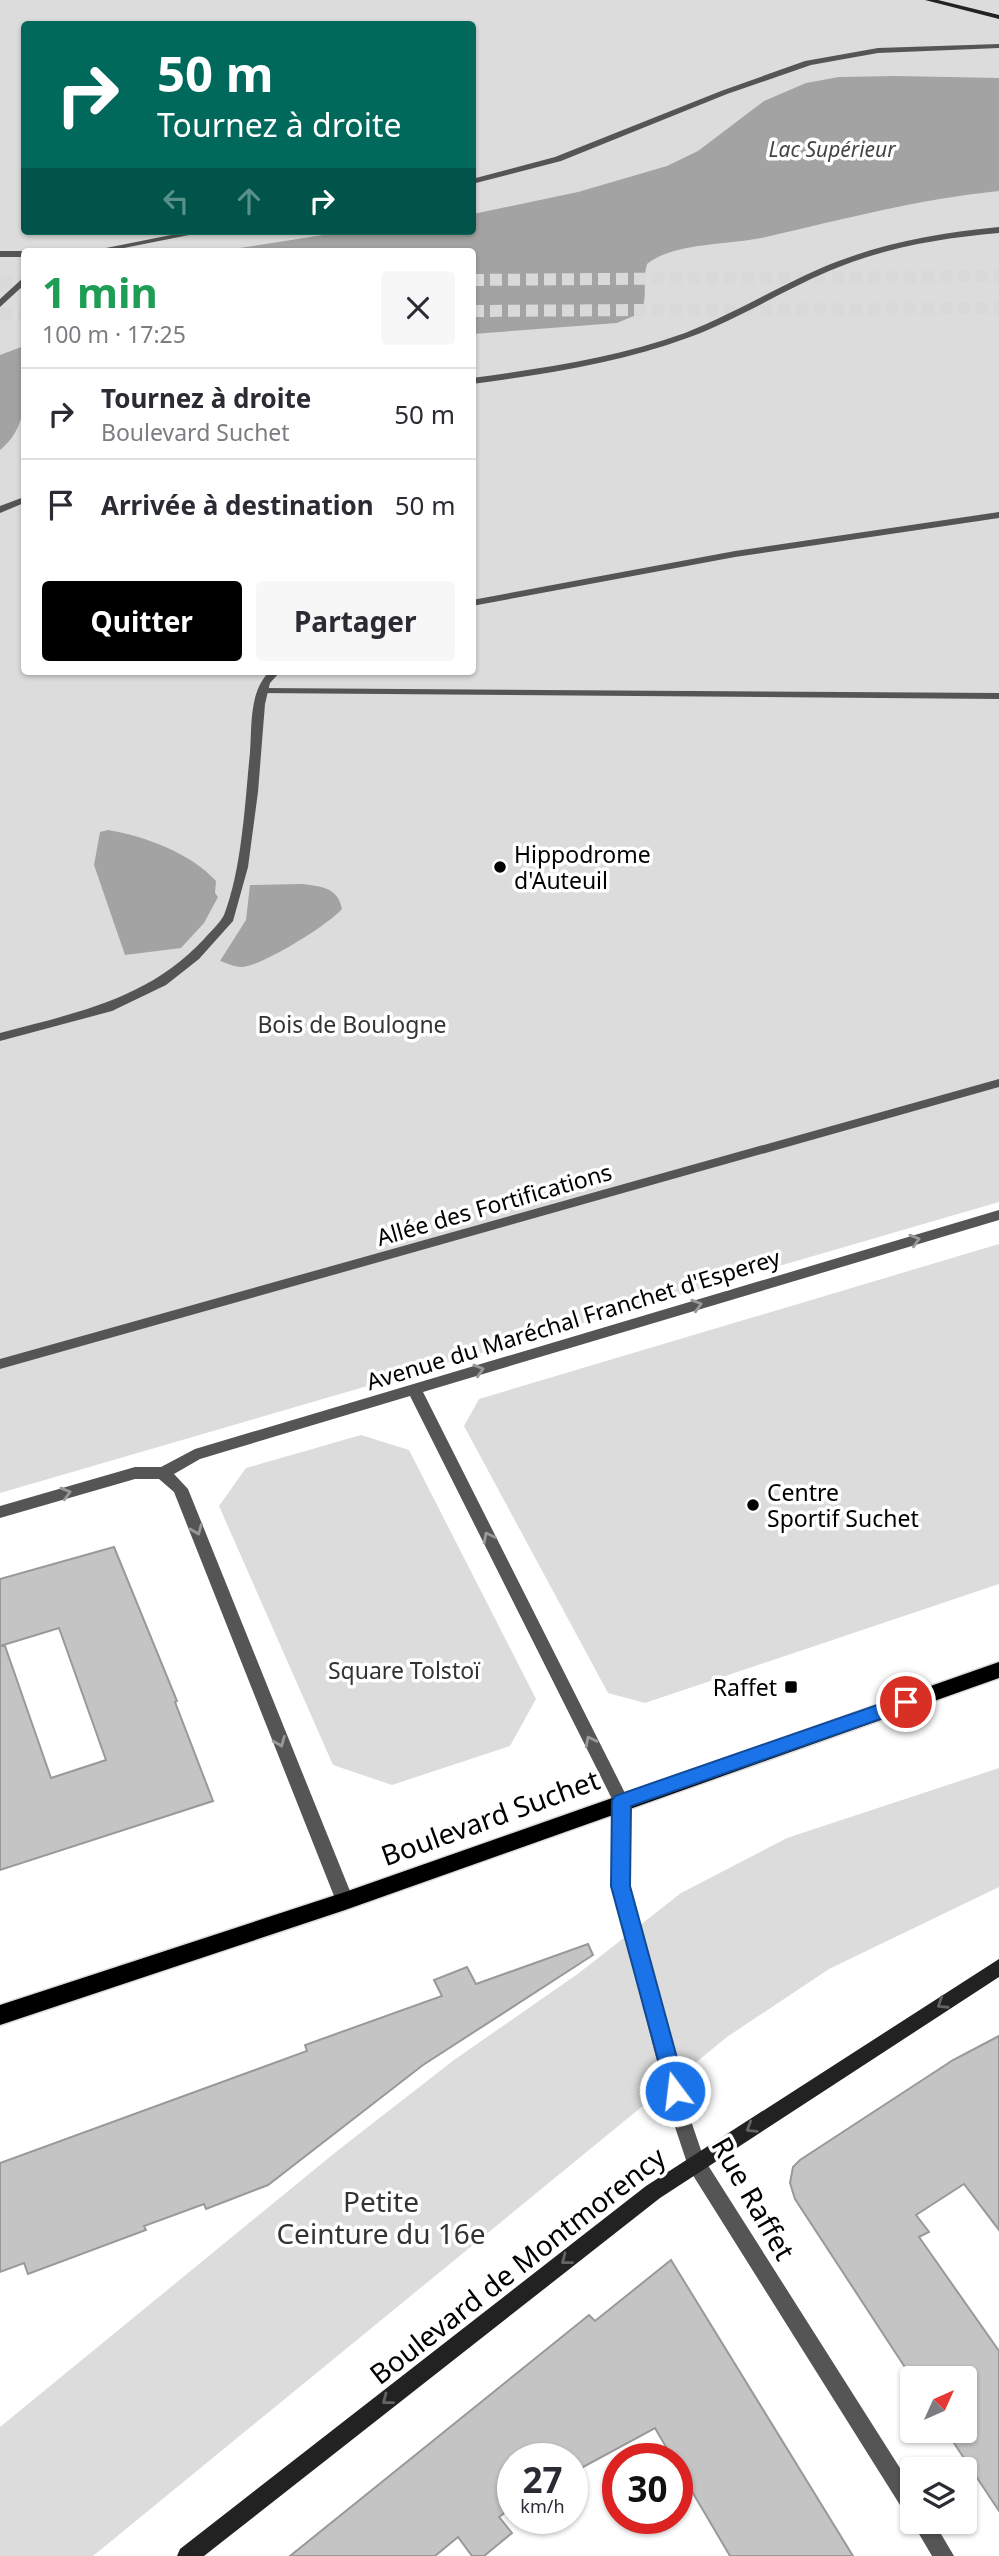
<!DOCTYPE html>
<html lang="fr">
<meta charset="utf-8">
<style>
:root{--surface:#fff;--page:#f7f7f7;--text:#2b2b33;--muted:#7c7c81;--line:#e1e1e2;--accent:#000}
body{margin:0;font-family:"Noto Sans",sans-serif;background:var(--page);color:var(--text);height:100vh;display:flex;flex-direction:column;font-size:26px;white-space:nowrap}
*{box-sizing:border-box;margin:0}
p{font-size:23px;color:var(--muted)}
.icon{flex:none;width:38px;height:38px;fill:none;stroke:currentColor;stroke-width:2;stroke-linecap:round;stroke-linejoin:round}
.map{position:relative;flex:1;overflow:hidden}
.side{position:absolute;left:21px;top:248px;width:455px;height:427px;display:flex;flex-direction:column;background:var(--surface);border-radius:7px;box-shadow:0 2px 5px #0004}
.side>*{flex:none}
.guide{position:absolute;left:21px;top:21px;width:455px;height:214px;border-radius:7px;box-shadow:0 2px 5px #0004;background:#00695c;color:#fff;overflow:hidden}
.needle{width:46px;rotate:45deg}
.fabs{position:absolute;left:900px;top:2366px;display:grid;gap:14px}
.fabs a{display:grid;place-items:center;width:77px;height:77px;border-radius:7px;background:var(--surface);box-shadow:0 2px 5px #0004;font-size:35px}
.speed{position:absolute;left:497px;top:2443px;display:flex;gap:14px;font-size:35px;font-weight:700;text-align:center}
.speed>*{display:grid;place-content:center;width:91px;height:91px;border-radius:50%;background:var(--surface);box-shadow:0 2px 5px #0004;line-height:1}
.speed small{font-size:18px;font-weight:400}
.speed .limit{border:10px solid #d22;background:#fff;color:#111}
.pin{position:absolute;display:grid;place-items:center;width:60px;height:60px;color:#fff;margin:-30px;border:4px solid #fff;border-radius:50%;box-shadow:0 2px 7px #0007}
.me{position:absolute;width:77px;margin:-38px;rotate:345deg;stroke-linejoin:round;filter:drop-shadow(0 0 5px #0008)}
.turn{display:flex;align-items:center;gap:24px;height:147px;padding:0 21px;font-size:32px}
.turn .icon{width:91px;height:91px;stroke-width:2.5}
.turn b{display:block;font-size:49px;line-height:60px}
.lanes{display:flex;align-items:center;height:66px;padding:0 21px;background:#0003;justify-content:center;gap:35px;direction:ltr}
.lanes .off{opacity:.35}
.round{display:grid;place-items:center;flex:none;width:74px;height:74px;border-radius:7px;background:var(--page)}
.headline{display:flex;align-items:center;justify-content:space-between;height:119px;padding:0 21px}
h1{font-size:42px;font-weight:700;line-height:52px;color:#1e9e55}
.primary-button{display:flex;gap:14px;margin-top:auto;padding:14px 21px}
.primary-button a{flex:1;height:80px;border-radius:7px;background:var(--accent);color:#fff;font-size:28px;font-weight:700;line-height:80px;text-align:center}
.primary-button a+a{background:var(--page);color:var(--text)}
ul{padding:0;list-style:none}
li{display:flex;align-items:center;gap:21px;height:91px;padding:0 21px;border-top:2px solid var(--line)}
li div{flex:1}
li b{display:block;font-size:26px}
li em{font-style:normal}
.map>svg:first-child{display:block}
.green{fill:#dcdcdc;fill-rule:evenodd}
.water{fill:#a3a3a3}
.building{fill:#c4c4c4;stroke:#999;stroke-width:2;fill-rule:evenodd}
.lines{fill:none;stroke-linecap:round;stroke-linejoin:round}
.highway-tunnel{stroke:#d9d9d9;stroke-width:12;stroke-dasharray:12 6;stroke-linecap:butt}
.primary-casing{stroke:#dbdbdb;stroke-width:3}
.lane{fill:#555;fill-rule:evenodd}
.street{fill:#555;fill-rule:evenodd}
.secondary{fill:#222;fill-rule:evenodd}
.primary{fill:#000;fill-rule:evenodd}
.oneway{stroke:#999}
.oneway2{stroke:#646464}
.route{fill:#1a73e8;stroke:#114b97;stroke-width:2}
.poi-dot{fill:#000;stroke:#fff;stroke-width:2.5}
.labels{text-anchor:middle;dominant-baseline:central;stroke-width:7;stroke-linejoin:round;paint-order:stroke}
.far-water-label{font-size:21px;font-style:italic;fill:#444;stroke:#fff}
.poi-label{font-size:23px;fill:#000;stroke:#fff;text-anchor:start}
.park-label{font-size:23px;fill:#333;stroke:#fff}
.street-label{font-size:23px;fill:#000;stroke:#fff}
.near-street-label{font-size:28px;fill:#000;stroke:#fff}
.near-park-label{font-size:28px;fill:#333;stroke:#fff}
</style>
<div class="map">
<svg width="999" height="2556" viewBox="0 0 999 2556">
<rect width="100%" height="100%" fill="#fff"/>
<path class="green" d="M0 0H999V1202L0 1493ZM24 24H472V231H24ZM24 252H472V672H24Z
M999 1244V1584L645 1703 608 1693 464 1426 479 1399Z
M361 1435 409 1450 536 1699 510 1746 392 1785 333 1765 219 1506 246 1468Z
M999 1768V1887L829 1969 727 2037 93 2556H0V2427L337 2151 454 2060 579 1973 681 1893 787 1838Z"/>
<path class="water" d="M896 76 999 78V191C919 199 844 219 766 237 731 245 674 242 647 264 642 281 648 297 641 313L617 323 473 334 472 252H214L349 231H472L473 214 578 192 667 166 698 151 764 101 806 83 839 77Z
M24 346C25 383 32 425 0 450V355Z
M108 830C144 836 191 853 216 881L215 893 218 897 204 923 181 948 125 955 94 865 100 832Z
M301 884C320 886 338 887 342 909 328 925 261 967 241 967 235 967 226 963 220 961L246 920 250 885Z"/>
<path class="building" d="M114 1547 177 1701 175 1702 213 1801 0 1870V1579ZM59 1628 106 1760 51 1778 5 1646H0Z
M588 1944 593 1955 423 2065 268 2185 206 2209 204 2204 144 2226 146 2230 28 2274 24 2263 0 2272V2163L307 2051 305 2045 442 1996 434 1980 467 1967 476 1984Z
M999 2036V2230L964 2184 916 2215 929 2232 919 2237 999 2351V2511L946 2431H964V2378H912L795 2199 790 2183 793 2167 800 2160 953 2060Z
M671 2260 853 2556H730L677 2466V2459H673L655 2428 572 2473V2459H513V2507L499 2517 512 2533 484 2556H472L458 2537 435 2556H290L589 2315 595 2321Z"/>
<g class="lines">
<path class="highway-tunnel" d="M472 280 999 276
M0 283H24
M472 311 999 308
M0 314H24"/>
<defs>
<path id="primary" d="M999 1662V1678L345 1910 0 2025V2005L345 1892Z"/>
</defs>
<use href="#primary" class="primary-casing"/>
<path class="lane" d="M999 44V48L878 53 811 65 727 94 561 161 472 184V179L555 157 721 91 805 61 878 48Z
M999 227V233C940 238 883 248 829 271 782 291 738 319 690 337 620 363 546 374 472 384V378C544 368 616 358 685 333 731 315 774 289 819 269 876 244 937 233 999 227Z
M191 231H209L104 252H86Z
M0 251H24L27 252H24V257H0Z
M24 277V285L0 307V299Z
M24 497V503L0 513V506Z
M262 688 999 693V699L258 693V689Z"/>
<path class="street" d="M999 512V518L735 557 472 606V600L735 551Z
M269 672H280L270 683 265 704 258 792 248 867 233 921 199 959 166 985 112 1011 0 1041V1033C75 1013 149 999 204 939 210 932 220 923 224 915 242 869 245 802 250 752 252 726 249 692 269 672Z
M999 1079V1087L0 1369V1359Z
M999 1210V1220L423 1392 629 1801 630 1887 689 2115 704 2159 912 2487V2516L905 2513 689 2169 671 2115 612 1887 613 1801 410 1396 200 1459 174 1474 188 1489 354 1901 351 1906 345 1908 339 1906 336 1901 174 1492 159 1479H135L0 1518V1506L135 1467H161L195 1449Z
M912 2522H934L954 2556H932Z"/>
<path class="secondary" d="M925 0H938L999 15V19Z
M999 1959V1977L660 2198 204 2556H177L180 2549 646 2186Z"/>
<use href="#primary" class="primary"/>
</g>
<defs><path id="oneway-chevron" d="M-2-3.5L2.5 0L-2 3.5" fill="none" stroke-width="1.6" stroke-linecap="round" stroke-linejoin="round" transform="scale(1.75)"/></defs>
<g class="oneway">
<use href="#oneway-chevron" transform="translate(915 1240) rotate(-17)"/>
<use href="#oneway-chevron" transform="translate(697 1305) rotate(-17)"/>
<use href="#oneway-chevron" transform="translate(479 1370) rotate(-17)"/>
<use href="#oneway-chevron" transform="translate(66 1493) rotate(-16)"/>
<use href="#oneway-chevron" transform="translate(197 1530) rotate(68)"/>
<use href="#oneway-chevron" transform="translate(488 1537) rotate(-117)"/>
<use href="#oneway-chevron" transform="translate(590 1741) rotate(-117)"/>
<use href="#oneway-chevron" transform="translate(280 1742) rotate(68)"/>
</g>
<g class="oneway2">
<use href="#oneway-chevron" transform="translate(942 2004) rotate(147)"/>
<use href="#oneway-chevron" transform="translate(751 2128) rotate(148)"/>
<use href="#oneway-chevron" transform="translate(566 2260) rotate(142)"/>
<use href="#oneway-chevron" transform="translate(387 2400) rotate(142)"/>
</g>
<path class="route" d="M906 1695 912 1697 915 1702 912 1708 631 1806 630 1886 686 2091 683 2097 675 2100 668 2097 611 1886 612 1801 615 1796Z"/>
<g class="poi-dot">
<circle cx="500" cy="867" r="7"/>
<circle cx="753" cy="1505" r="7"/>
<rect x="784" y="1680" width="14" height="14" rx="3.5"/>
</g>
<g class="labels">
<g class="far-water-label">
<text x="832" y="149">Lac Supérieur</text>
</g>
<g class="poi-label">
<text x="514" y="854">Hippodrome<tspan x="514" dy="26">d'Auteuil</tspan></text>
<text x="767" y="1492">Centre<tspan x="767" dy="26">Sportif Suchet</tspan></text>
<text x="777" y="1687" text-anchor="end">Raffet</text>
</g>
<g class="park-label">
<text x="352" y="1024">Bois de Boulogne</text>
<text x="404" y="1670">Square Tolstoï</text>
</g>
<g class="street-label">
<text transform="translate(494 1204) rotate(-16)">Allée des Fortifications</text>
<text transform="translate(573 1319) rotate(-17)">Avenue du Maréchal Franchet d'Esperey</text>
</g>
<g class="near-street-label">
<text transform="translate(490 1817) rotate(-20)">Boulevard Suchet</text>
<text transform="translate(754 2198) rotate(60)">Rue Raffet</text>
<text transform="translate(517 2265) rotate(-38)">Boulevard de Montmorency</text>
</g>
<g class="near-park-label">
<text x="381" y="2201">Petite<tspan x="381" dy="32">Ceinture du 16e</tspan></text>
</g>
</g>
</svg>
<div class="fabs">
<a><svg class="needle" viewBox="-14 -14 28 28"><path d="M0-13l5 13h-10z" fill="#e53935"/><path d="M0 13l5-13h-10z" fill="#7c7c81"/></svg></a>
<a><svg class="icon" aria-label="layers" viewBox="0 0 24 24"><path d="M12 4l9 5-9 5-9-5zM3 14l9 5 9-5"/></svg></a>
</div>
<div class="speed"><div>27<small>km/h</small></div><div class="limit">30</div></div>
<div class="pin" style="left:906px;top:1702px;background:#d93025"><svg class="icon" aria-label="arrive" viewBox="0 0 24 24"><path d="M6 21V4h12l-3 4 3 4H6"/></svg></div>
<svg class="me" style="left:675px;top:2091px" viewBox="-20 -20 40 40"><circle r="17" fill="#1a73e8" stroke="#fff" stroke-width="3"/><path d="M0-11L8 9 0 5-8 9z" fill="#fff"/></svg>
<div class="guide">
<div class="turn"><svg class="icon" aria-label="right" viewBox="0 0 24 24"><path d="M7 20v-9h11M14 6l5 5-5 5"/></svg><div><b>50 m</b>Tournez à droite</div></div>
<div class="lanes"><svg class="icon off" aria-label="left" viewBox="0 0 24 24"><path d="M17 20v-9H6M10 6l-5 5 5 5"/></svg><svg class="icon off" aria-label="ahead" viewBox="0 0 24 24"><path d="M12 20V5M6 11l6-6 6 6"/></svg><svg class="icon" aria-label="right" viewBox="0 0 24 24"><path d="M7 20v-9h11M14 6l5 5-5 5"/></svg></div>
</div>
<section class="side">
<div class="headline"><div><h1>1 min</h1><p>100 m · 17:25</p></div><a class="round"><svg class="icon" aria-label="close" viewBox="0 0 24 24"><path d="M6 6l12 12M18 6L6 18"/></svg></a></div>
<ul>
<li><svg class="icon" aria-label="right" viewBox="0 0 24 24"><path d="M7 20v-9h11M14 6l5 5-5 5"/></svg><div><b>Tournez à droite</b><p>Boulevard Suchet</p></div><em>50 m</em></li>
<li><svg class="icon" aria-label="arrive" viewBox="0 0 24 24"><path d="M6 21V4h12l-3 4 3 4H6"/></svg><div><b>Arrivée à destination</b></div><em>50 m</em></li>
</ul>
<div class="primary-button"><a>Quitter</a><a>Partager</a></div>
</section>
</div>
